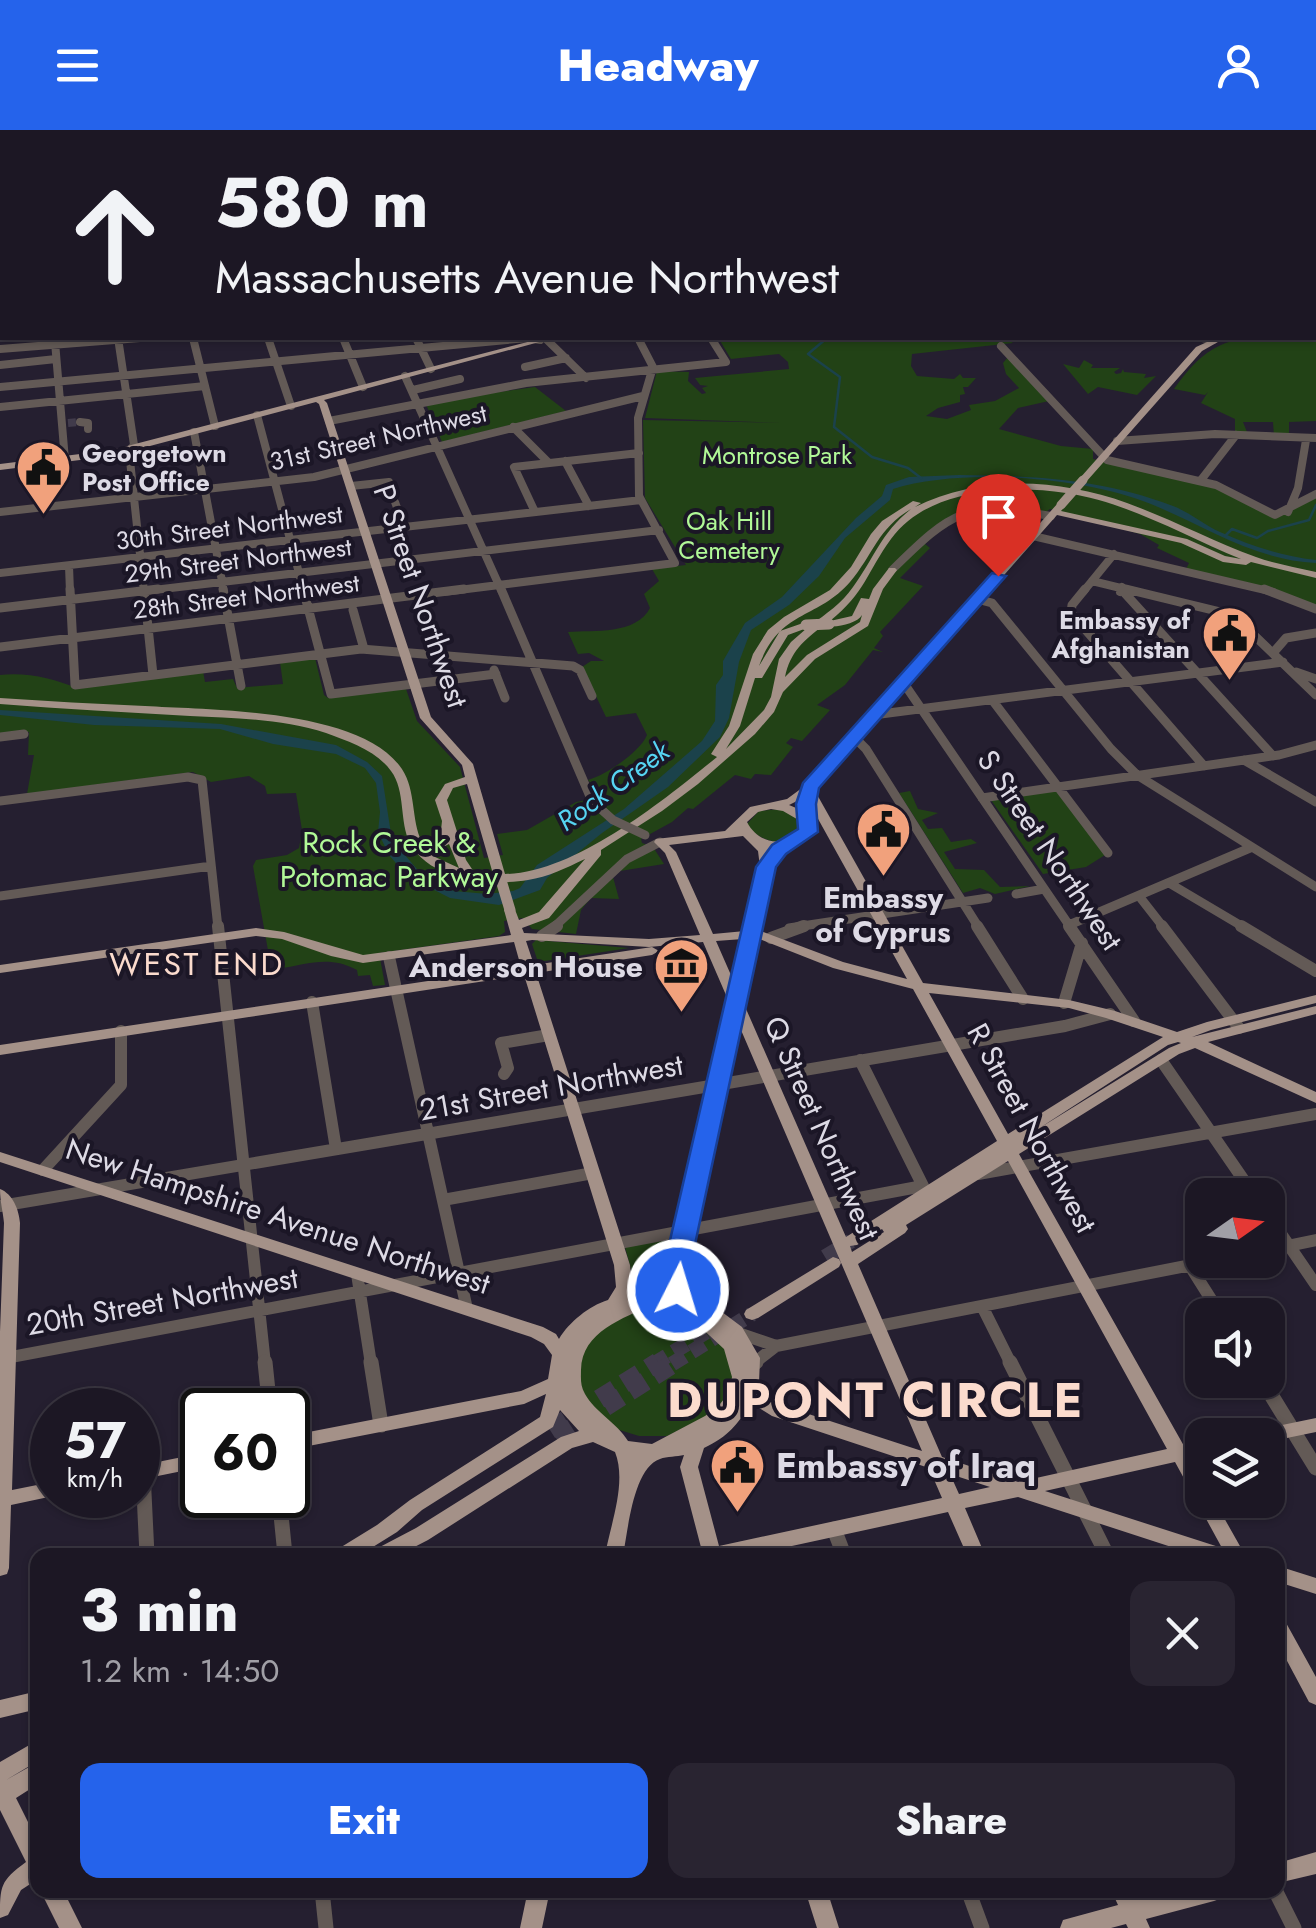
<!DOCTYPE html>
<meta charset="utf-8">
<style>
:root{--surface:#1c1724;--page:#292431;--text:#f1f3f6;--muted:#a09fa6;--line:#3a3641;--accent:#2563eb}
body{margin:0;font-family:Jost,sans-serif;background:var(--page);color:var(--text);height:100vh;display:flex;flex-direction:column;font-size:38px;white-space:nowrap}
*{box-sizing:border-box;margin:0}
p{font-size:32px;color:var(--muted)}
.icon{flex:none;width:55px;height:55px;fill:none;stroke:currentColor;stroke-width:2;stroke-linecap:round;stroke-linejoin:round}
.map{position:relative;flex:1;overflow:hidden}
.side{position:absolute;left:30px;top:1418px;width:1255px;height:350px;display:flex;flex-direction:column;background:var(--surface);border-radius:20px;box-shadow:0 2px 8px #0004,0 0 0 2px var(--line)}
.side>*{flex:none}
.hud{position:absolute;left:0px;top:0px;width:1318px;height:210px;box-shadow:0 2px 8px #0004,0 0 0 2px var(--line);background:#1c1724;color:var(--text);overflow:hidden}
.needle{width:65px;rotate:76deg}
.tools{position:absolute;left:1185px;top:1048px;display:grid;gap:20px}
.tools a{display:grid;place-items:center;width:100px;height:100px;border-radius:20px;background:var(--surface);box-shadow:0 2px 8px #0004,0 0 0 2px var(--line);font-size:50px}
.speed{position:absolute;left:30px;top:1258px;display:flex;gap:20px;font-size:50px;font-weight:700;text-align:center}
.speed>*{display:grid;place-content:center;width:130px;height:130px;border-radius:50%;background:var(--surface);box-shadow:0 2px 8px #0004,0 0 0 2px var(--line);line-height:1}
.speed small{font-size:25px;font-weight:400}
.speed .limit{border:5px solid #111;border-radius:15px;background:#fff;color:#111}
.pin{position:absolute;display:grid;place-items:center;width:85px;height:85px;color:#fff;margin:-102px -42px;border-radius:50% 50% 50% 0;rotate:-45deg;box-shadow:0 0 10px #0007}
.pin .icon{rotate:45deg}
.me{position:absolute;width:110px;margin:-55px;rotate:5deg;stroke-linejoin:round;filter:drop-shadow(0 0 8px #0008)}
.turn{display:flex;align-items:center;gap:35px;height:210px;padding:0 50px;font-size:45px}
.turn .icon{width:130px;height:130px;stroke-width:2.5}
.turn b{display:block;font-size:70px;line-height:85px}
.round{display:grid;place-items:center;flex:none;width:105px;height:105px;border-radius:20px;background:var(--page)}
.summary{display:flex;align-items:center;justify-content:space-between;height:170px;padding:0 50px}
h1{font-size:60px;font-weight:800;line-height:75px}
.primary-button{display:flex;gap:20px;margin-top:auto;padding:20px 50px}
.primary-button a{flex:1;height:115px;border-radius:20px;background:var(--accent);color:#fff;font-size:40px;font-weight:800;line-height:115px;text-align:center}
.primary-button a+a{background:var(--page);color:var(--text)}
header{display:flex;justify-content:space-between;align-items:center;height:130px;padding:0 50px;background:var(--accent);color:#fff;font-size:45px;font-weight:800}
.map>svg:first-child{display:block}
.green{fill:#224216}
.water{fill:#1b424b}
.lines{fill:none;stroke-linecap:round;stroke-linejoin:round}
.stream{stroke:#1b424b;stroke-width:2.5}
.minor-tunnel{stroke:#413b4b;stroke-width:8;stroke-dasharray:8 4;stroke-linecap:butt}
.major-tunnel-far1{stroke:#413b4b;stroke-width:15;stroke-dasharray:15 8;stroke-linecap:butt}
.major-tunnel{stroke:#413b4b;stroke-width:19;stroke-dasharray:19 10;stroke-linecap:butt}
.minor-far4{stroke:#635a56;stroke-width:5}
.minor-far3{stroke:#635a56;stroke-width:8}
.minor-far2{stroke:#635a56;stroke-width:9}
.minor-far1{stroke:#635a56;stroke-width:12}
.minor{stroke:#635a56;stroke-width:15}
.major{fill:#a49188;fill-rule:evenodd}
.highway{fill:#bea69c;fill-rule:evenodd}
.minor-bridge{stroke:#635a56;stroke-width:9}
.major-bridge-far1{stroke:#a49188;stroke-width:9}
.major-bridge{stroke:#a49188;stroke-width:11}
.route{fill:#2563eb;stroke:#184099;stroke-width:2.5}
.labels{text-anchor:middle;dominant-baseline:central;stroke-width:8;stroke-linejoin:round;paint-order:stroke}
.far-street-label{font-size:25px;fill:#dddae5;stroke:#1b1626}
.far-poi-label{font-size:25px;font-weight:bold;fill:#dddae5;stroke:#1b1626;text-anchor:start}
.far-park-label{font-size:25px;fill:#b1f997;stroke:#1b1626}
.far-water-label{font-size:28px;font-style:italic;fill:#56d4f2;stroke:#1b1626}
.street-label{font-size:30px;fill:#dddae5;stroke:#1b1626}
.park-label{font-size:30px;fill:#b1f997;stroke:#1b1626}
.poi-label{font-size:30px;font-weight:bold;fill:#dddae5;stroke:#1b1626}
.neighbourhood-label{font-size:32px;letter-spacing:2.5px;fill:#fbdbcd;stroke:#1b1626}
.near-poi-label{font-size:35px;font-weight:bold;fill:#dddae5;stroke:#1b1626;text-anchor:start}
.near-district-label{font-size:48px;font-weight:bold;letter-spacing:2.5px;fill:#fbdbcd;stroke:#1b1626}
</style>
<header><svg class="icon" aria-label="menu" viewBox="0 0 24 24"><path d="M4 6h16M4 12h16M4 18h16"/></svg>Headway<svg class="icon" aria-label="person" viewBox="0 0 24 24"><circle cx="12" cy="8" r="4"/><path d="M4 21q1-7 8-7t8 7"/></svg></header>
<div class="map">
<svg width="1316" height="1798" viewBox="0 0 1316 1798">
<rect width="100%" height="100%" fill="#251f30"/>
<path class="green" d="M1316 183V291L1289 292V306H1274L1273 292H1243L1247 302H1235V289L1201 273 1208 262 1205 265 1174 259C1217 197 1247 208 1315 208Z
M730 208 733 212 774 208H1005L1013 213 912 224 911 236 917 246 954 249 960 244 963 248H976L968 257H963L965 264 960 265V272L938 278 926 286 947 289 971 280 969 275 995 271 1019 258 1006 244 1003 233 1008 227 1049 271 1018 278 999 299 1061 316 1093 319V329L1205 353 1279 387 1316 366V478L1186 439 1189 433 1157 418 1159 415 1140 404 1050 379 1039 387 1018 382 960 383 925 414 930 418 900 448 923 456 880 502 883 506 874 518 883 522 873 520 845 555 817 575 830 580 802 611 791 608 786 613 793 617 771 645 755 644 751 649 735 645 693 679 688 678 672 692 641 709 642 713 653 717 664 734 620 741 613 747 619 769 591 768 581 780 576 804 532 799 523 788 504 791 505 802 499 806 379 823 385 855 373 856 370 845 358 846 357 840C330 825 307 834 278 839L276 825 269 826 253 736 256 730 287 725 299 718 302 700 296 663 267 664 265 656 249 646 211 652 193 642 27 664 34 625H28L29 602 0 604V545C28 542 54 549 77 558L203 541 205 552 233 549 237 558 283 554 280 532 315 528 324 565 328 568 406 559 417 591 460 637 484 728 503 725 497 704 527 700 576 672 602 667 588 650C606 645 640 622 647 605L636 583 606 587 582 537 591 531H604L589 523 578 524 568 502C594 500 636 505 650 478L644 464 659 451 652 439 686 435 645 368 643 290 782 293 645 288 657 241 689 242 688 251 702 264 706 263 702 258 708 256 700 255 695 248 789 239 788 232 779 224 731 229 719 209Z
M1084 230 1093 235 1091 238H1120L1114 242 1116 244 1121 243 1123 239 1124 242 1146 244 1144 248 1156 246 1137 265 1098 257 1088 264 1063 234 1079 238Z
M535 257 566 281 442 312 425 272Z
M910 661 918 679 938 683 922 690 928 699 942 698 951 712 971 709 977 713 944 722 955 739 984 740 1000 757 1030 756 995 764 980 758 963 763 899 663Z
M1057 661 1105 725 1086 737 1043 744 991 670Z
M780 679 802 690 805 698C786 719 764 714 746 695L759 681Z
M536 810 629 818 538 832 532 814Z
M660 1111 669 1112 659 1151 645 1158 635 1154 625 1117Z
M652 1179 688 1185 717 1204 734 1240 731 1261 718 1281 667 1306H639L613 1298 579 1264 575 1238 593 1203 636 1181Z"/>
<path class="water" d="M959 345C1035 346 1100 348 1173 376 1189 382 1204 395 1220 402 1251 416 1282 426 1316 430V433C1256 430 1212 400 1158 377 1090 347 964 337 893 359L890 370 845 408 819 446 789 475 751 500 739 532 729 588 720 607 668 657 602 703 547 748 540 760 499 775 450 768 407 746 389 725 378 702 380 682 376 653 365 638 336 624 273 614 220 599 94 595 0 585V580L221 594 336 615 367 632 382 646 392 710 422 745 454 761 487 764 513 761 520 758 537 735 624 679 702 611 715 591 716 555 723 545V531L745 493 782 467 856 388 882 366 886 355 909 347Z"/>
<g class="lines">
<path class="stream" d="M827 208 808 224 840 247 834 297 872 327 908 338 921 348
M1225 406 1232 399 1257 408 1268 401 1309 390 1316 375"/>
<path class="minor-tunnel" d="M68 293 80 292"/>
<path class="major-tunnel-far1" d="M825 1127 851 1111
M654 1234 719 1194
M672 1234 752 1184"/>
<path class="major-tunnel" d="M550 1300 658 1232
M556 1308 676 1232"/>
<path class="minor-far4" d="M1069 0 1073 2
M1216 0 1220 2
M252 2 261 0
M610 2 633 0
M648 2 654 0
M826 2 860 0
M1097 2 1107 0
M1263 2 1296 0"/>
<path class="minor-far3" d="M118 208 134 315 129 321 144 462
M193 208 215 296
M268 208 291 276
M343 208 363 257
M416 208 431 239
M1151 208H1165
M1202 208 1213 210
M546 209 586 248
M55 212 65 330
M1001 216 1107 330 1216 355 1275 385 1316 364
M0 219 140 208
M0 235 56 229
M525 237 566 228
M405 246 502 462
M0 257 528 208 540 210
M413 260 460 249
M0 277 205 256
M257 285 304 462
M329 291 526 253 726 232 711 208
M80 292 88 293V299
M513 297 548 332
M194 302 224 462
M1117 311 1215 304 1316 308
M565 331 589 376
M1201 350 1236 305
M351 356 389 352
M395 372 404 397
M0 382 314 347 643 266
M535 382 514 337 639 323
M1288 382 1298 358 1306 310
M1033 406 1273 462
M69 436 70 462
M892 440C953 380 965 371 1051 386
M0 443 641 370
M1092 451 1137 462
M137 462 659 400
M443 462 675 433 639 366 638 288 653 237 638 208
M1083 462 1114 424
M1120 462 1122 457"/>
<path class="minor-far2" d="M70 459 75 555 361 519 573 536 580 540 592 566
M144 459 153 545
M223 459 241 556
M303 459 331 564 496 544
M501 459 592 671
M1085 459 1072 475 1071 483 1204 636
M1121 459 1273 626
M1126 459 1233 485 1316 565
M1264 459 1316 479
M977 469 992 473 1111 619 1137 645 1316 757
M0 478 158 459
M353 480 364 519
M0 517 464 459
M1273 523 1286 508 1316 503
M494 540 505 568
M1296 542 1316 549
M903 552 1071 798
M993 571 1108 723
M873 585 1283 532
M0 607 24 604
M854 607 866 619 979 798
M1244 630 1316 672
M982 668 1279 625 1316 615
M0 671 188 647 202 650 218 798
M1169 753 1245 798
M1016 764 1044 759
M0 766 211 736
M1139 766 1164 798
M1069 795 1250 718
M553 798 627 729 660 712
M789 798 988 768"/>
<path class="minor-far1" d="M218 796 265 1234
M977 796 1023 869
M1069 796 1134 891
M1162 796 1239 898
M1241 796 1316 841
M542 806 557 796
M771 808 804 796
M389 827 467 1179
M312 872 336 1019
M1064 873 1082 813
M1161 930 1254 1065
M504 944 508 938 501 913 549 905
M43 1040 121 955V901
M978 1044 1316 984
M443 1070 593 1043
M0 1076 1065 896 1110 884
M1268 1085 1316 1155
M1268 1120 1316 1110
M1190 1136 1221 1185
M357 1144 371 1234
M982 1176 1011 1234
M738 1203 776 1216
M0 1229 923 1056 860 930
M753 1234 776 1216 1217 1130"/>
<path class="minor" d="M265 1232 270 1280
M371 1232 381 1295
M1010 1232 1107 1425
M751 1236 756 1232
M1262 1250 1316 1338
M143 1342 147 1425
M279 1365 285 1425
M834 1399 844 1425
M322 1760 326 1798
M968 1760 982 1798
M1275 1760 1294 1798"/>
<path class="major" d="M441 0H447L448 2H442Z
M1315 16H1316L1315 21Z
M1315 85H1316L1315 91Z
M1315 132H1316V137H1315Z
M543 208H554L324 270 327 273 431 587 473 634 505 744C575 743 664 670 717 627L711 624 729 596 753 524 768 500 784 487 830 460 851 437 871 404 882 391 913 371 921 373 915 377C980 344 1060 349 1127 373 1171 389 1212 411 1256 427 1275 434 1296 437 1316 442V448L1251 432 1246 435 1223 432 1181 413 1057 385 816 658 815 661 923 853 1069 870 1115 881 1177 902 1207 892 1316 865V873L1211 900 1192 907 1316 876V884L1208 912 1316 962V973L1195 918 1179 924 1019 1024 1184 1316 1202 1312V1326L1191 1329 1202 1349V1370H1214L1245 1425H1196L1018 1367 965 1378 985 1425H967L948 1382 751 1425H703L680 1337 684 1325C677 1327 667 1326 660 1329 633 1338 628 1401 623 1425H605C611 1393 627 1352 615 1322L593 1312 572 1318 428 1410 399 1425H373L376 1419 416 1398 561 1307 579 1301 560 1280 553 1297 422 1380 397 1402 360 1425H335L338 1419 377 1395 410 1370 540 1287 546 1264 524 1274 288 1320V1306L521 1261 548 1249 552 1225 544 1214 531 1207 0 1032V1022L543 1197 556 1204 559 1209C569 1192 589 1176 608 1170L616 1157 614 1135 524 845 0 925V915L521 837 514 812 363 833 331 826 282 809 256 806 0 843V835L256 798 284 802 363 825 511 805 504 780 506 777H514L519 790 539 782 585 729C566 738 548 747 528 750 491 756 430 751 410 713 399 692 406 661 391 641 377 621 348 611 326 603 283 589 235 588 190 586 127 582 63 579 0 574V568C48 571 96 574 145 576 211 580 355 579 399 635 416 656 411 685 420 708L440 709 442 691 435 670 445 654 465 647 462 635 420 588 319 274 316 272 112 326 0 340V334L112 320ZM996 360C1019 359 1043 359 1066 363 1128 372 1184 406 1241 429L1225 426 1187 409 1061 381 1066 375 1058 373 806 655 787 669 750 677 725 701 656 709 654 712 665 723 700 805 649 809 524 803 522 798 549 788 601 725V720L662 681 698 654 755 604 774 582 783 562 815 529 868 496 883 459 897 440 895 438H889L873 459 869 469 861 468 852 486 830 491C865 463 867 442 891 409 916 375 956 365 996 360ZM911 379C880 404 875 427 853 457 842 473 826 484 811 495L806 492 780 501 759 536C780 479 817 490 850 452 873 425 878 398 911 379ZM862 485 860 492 807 525 785 547C790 522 804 510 824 495 833 499 857 494 862 485ZM807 498 791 512 779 529 771 567 764 580 726 619 740 596 755 548H762L788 505ZM467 654 493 744 474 742 466 730 447 670 453 658ZM801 669V680L789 675ZM812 678 907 849 843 832 758 800 772 737 768 719C788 721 803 715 815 699ZM771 679 783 681 802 692 803 699C785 718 759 715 747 692L758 682ZM743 706 758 721 760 737 745 801 713 804 676 722 669 715ZM449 714 459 738 435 727 424 715 443 717ZM757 808 833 838 913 859 997 1011 846 1107 743 872ZM743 809 734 852 716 811ZM532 810 649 817 703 812 729 872 673 1119 661 1149 650 1162 636 1161 628 1164 632 1157 630 1135 536 843 652 825 659 821 652 817 534 835 526 811ZM929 863 1069 878 1106 888 1163 907 1008 1004ZM738 893 922 1321 784 1276 763 1263 759 1253 760 1228 742 1197 714 1176 689 1167 686 1159 689 1136 684 1131 689 1119ZM1178 912 1181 913 1169 918 1038 999 1168 915ZM1008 1031 1167 1319 1018 1352 942 1327 858 1134 905 1103 908 1099 906 1095ZM882 1099 884 1102 852 1122 850 1116 857 1115ZM653 1174 679 1177 724 1219 732 1247 729 1263 720 1274 705 1286 652 1314 628 1311C617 1293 595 1282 585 1264 580 1256 581 1248 581 1240 582 1201 623 1189 653 1174ZM751 1273 772 1286 929 1338 942 1368 719 1416 698 1337 704 1318C729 1306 737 1295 751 1273ZM1175 1332 1222 1418 1045 1361ZM950 1344 990 1357 959 1364Z
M1216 208H1225L1202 221 1086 352H1080V348L1196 217Z
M0 1059C13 1064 19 1080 20 1093L12 1360 52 1352V1365H58L11 1375 9 1438 7 1444 0 1446V1202L4 1093C3 1081 0 1072 0 1059Z
M833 1127 839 1129 841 1133 839 1137 758 1188 752 1190 746 1188 744 1184 746 1180Z
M1316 1288V1302L1268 1312V1305H1259L1262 1300 1268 1298Z
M202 1323V1337L138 1350V1336Z
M1278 1436 1316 1448V1464L1278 1452Z
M1278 1488 1285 1491 1316 1547V1575L1309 1572 1278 1514Z
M38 1561V1579L0 1588V1570Z
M38 1610V1631L6 1650 38 1632V1654L16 1668 38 1712V1749L21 1760 8 1785 0 1788C0 1756 0 1751 26 1732L0 1680V1632Z
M1316 1722V1744L1278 1753V1733Z
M40 1760H63L82 1798H59Z
M528 1760H550L542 1798H520Z
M805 1760H827L839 1798H817Z
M1111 1760H1133L1137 1770 1174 1760H1225L1222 1768 1214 1771 1146 1789 1150 1798H1128L1126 1794 1111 1798H1060L1063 1790 1118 1775Z"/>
<path class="highway" d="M12 0H20V2H13Z
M2 143V152L0 153V144Z"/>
<path class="minor-bridge" d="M592 671 613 690 645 705"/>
<path class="major-bridge-far1" d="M1061 375 1083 350"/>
<path class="major-bridge" d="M806 495 829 494
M500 747 510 780"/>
</g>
<path class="route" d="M992 443 1006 446 819 658 816 674 818 702 786 724 776 737 694 1119 688 1167H669L665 1160 668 1119 756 737 772 715 798 699 796 674 803 653Z"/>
<defs>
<symbol id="civic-pin" viewBox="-11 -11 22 30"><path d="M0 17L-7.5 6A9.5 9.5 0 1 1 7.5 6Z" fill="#f1a17c" stroke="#1b1626"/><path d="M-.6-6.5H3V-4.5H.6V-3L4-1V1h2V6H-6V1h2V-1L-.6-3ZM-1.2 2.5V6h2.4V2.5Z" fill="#111"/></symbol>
<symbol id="museum-pin" viewBox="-11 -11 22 30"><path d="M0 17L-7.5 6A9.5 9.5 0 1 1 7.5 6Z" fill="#f1a17c" stroke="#1b1626"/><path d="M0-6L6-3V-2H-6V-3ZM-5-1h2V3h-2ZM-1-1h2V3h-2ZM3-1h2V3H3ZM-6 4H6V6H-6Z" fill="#111"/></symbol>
</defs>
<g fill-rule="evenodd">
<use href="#civic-pin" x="12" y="306" width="63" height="86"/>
<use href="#civic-pin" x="1198" y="472" width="63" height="86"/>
<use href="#civic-pin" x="852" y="668" width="63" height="86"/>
<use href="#museum-pin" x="650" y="804" width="63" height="86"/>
<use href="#civic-pin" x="706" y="1304" width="63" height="86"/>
</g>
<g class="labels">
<g class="far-street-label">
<text transform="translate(378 307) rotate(-13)">31st Street Northwest</text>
<text transform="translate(229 397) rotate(-7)">30th Street Northwest</text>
<text transform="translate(238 430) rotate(-7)">29th Street Northwest</text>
<text transform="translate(246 466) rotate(-7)">28th Street Northwest</text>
</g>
<g class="far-poi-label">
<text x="82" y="323">Georgetown<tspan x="82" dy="29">Post Office</tspan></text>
<text x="1190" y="490" text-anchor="end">Embassy of<tspan x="1190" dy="29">Afghanistan</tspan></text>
</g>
<g class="far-park-label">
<text x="777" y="325">Montrose Park</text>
<text x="729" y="391">Oak Hill<tspan x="729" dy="29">Cemetery</tspan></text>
</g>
<g class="far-water-label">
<text transform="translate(613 656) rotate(-36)">Rock Creek</text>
</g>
<g class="street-label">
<text transform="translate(421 466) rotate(71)">P Street Northwest</text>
<text transform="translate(1050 720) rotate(56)">S Street Northwest</text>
<text transform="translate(551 957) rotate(-10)">21st Street Northwest</text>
<text transform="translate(822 998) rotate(66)">Q Street Northwest</text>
<text transform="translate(1032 998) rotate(61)">R Street Northwest</text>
<text transform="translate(278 1086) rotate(18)">New Hampshire Avenue Northwest</text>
<text transform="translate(162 1171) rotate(-10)">20th Street Northwest</text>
</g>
<g class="park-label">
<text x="389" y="712">Rock Creek &amp;<tspan x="389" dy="34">Potomac Parkway</tspan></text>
</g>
<g class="poi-label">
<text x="883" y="767">Embassy<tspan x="883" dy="34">of Cyprus</tspan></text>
<text x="643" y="836" text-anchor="end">Anderson House</text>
</g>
<g class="neighbourhood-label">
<text x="197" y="834">WEST END</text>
</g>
<g class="near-poi-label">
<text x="776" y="1336">Embassy of Iraq</text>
</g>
<g class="near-district-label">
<text x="876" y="1270">DUPONT CIRCLE</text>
</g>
</g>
</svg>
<div class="tools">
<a><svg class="needle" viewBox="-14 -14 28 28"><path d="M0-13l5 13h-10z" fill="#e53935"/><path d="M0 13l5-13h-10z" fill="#a09fa6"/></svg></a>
<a><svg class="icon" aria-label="sound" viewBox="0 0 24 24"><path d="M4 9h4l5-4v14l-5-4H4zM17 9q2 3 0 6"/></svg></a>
<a><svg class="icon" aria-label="layers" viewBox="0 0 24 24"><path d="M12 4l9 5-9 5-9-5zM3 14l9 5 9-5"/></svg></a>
</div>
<div class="speed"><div>57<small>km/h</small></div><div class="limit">60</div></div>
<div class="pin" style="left:998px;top:446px;background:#d93025"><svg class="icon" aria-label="arrive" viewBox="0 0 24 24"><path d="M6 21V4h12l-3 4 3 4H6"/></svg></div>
<svg class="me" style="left:678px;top:1160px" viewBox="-20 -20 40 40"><circle r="17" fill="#2563eb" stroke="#fff" stroke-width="3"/><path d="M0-11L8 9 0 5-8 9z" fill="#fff"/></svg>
<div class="hud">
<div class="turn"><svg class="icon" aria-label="ahead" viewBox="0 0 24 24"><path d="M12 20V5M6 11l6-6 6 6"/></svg><div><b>580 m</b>Massachusetts Avenue Northwest</div></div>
</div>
<section class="side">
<div class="summary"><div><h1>3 min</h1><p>1.2 km · 14:50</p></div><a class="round"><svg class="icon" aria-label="close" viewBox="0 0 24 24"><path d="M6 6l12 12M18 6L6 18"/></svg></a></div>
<div class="primary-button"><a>Exit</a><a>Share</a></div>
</section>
</div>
